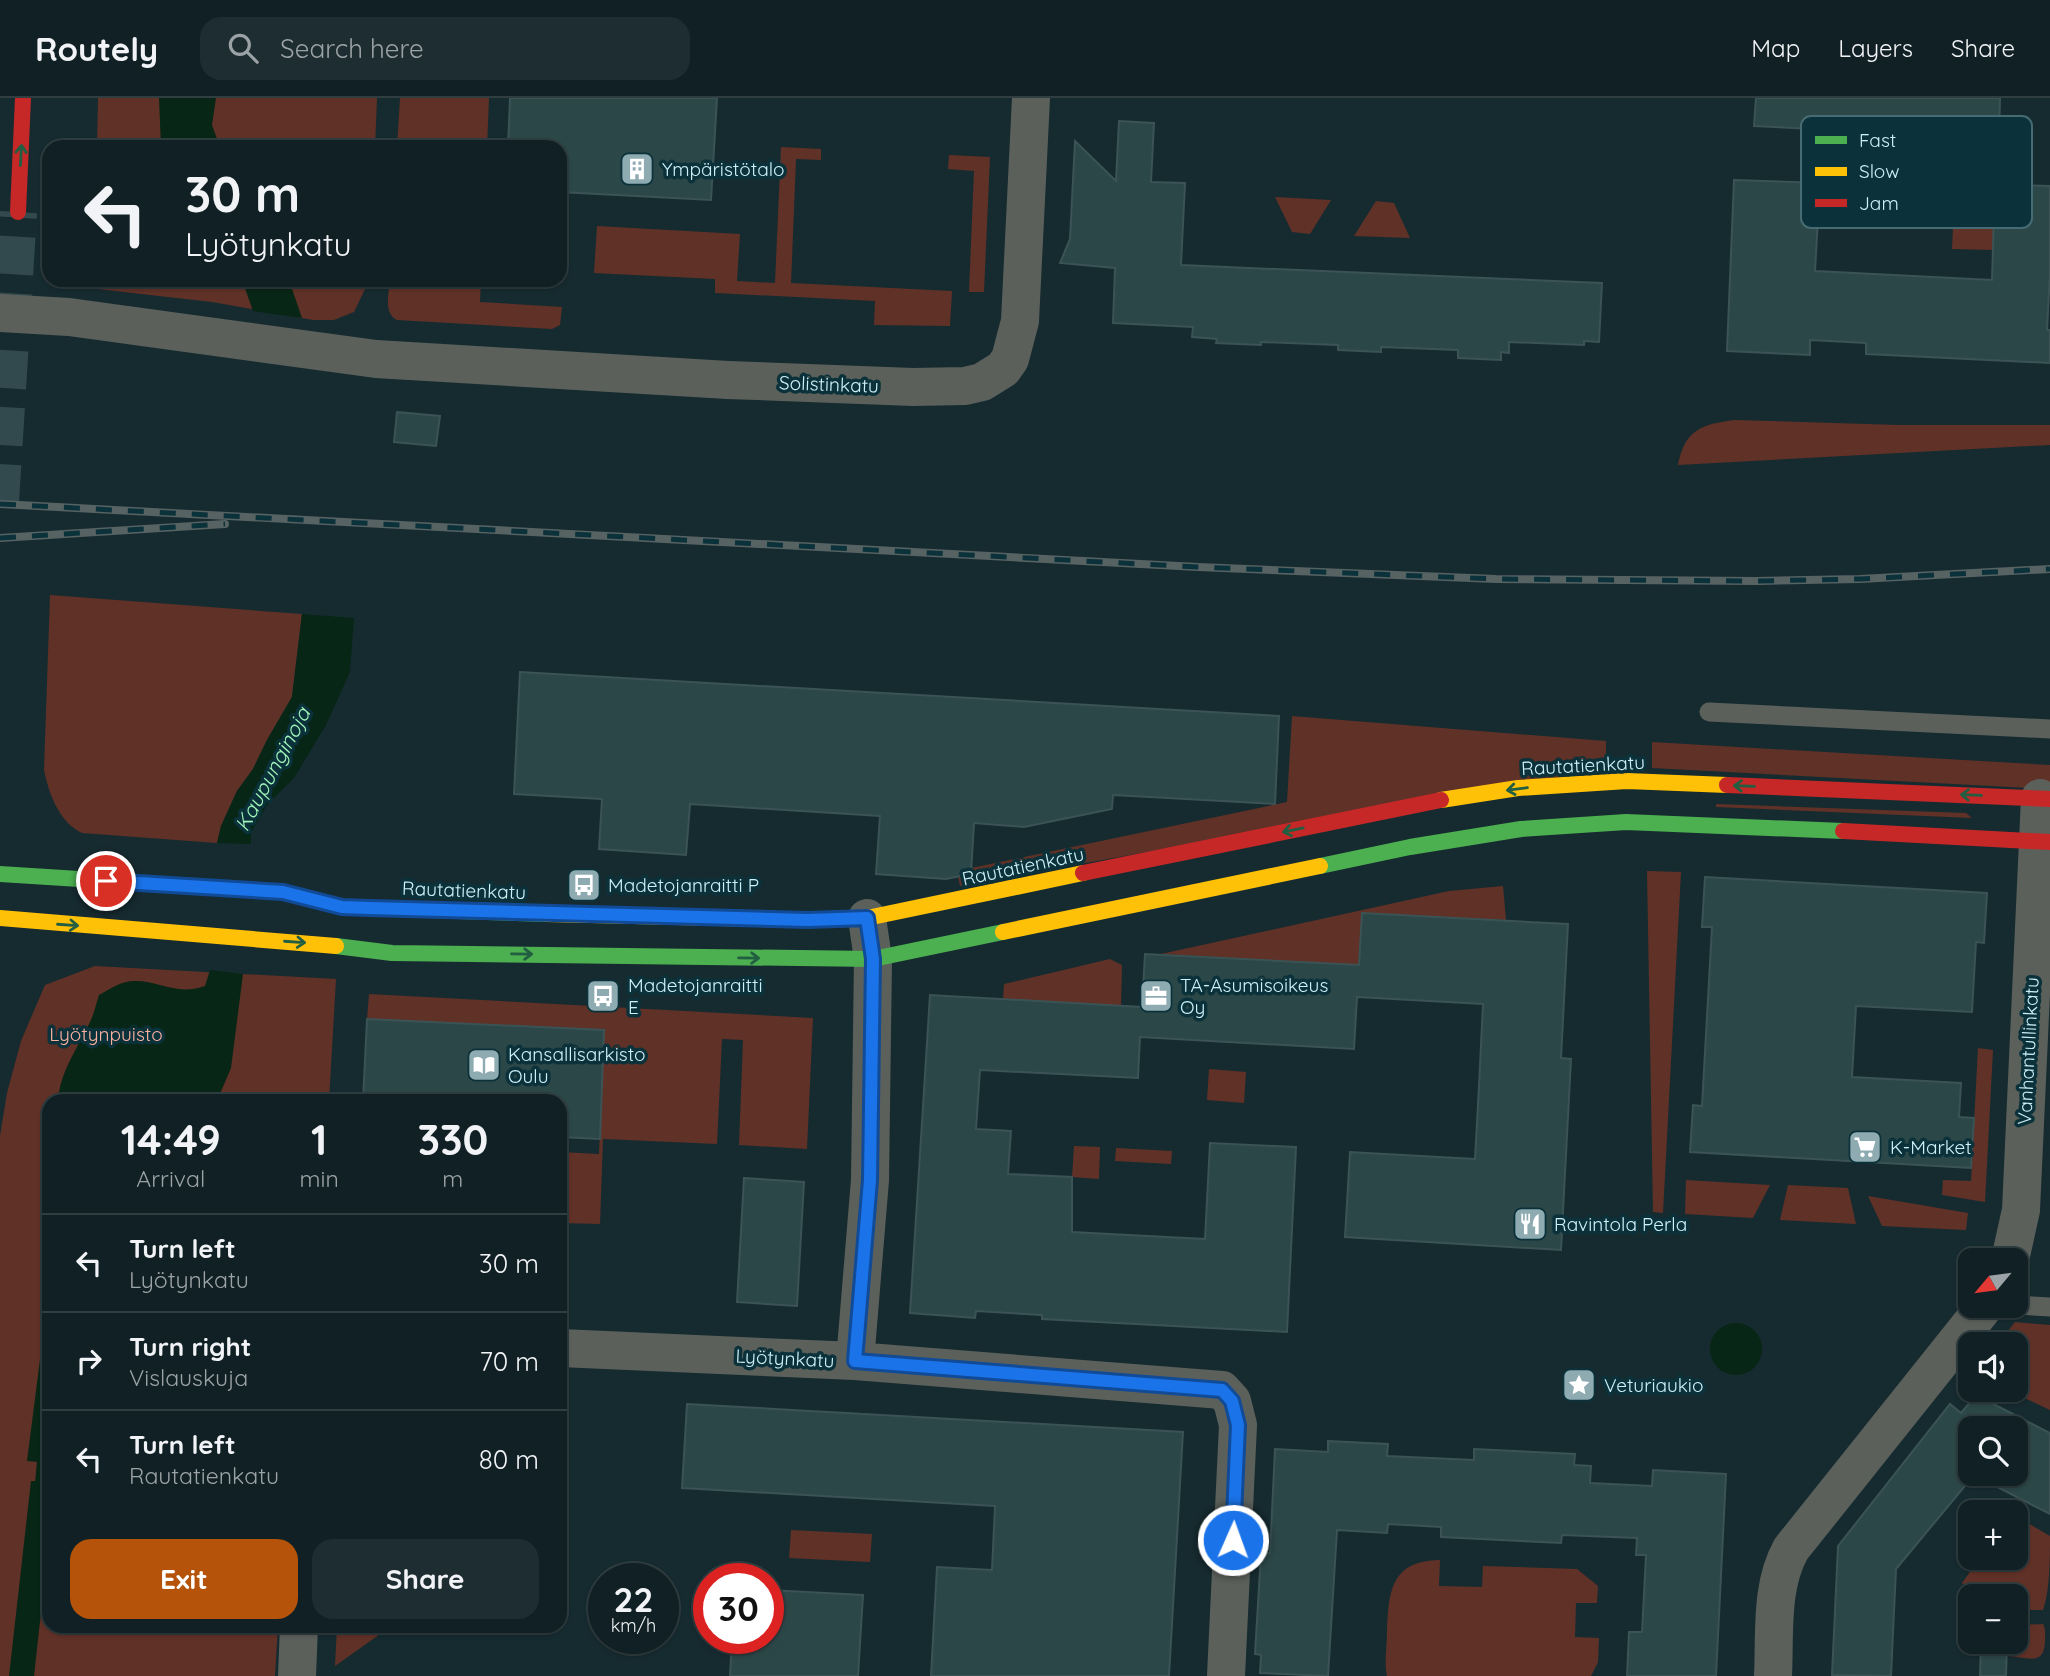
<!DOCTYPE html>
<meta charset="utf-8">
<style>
:root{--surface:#102024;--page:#1e2d31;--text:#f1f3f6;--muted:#9ca3a6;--line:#303e41;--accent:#b45309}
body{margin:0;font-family:Quicksand,sans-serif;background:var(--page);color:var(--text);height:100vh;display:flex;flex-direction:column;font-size:26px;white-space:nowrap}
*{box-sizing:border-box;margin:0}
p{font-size:23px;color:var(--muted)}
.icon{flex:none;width:38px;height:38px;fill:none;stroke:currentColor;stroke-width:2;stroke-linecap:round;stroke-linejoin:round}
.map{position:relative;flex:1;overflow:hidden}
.drawer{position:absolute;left:42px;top:996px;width:525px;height:539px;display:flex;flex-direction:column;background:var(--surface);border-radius:21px;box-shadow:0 2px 5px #0004,0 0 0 2px var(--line)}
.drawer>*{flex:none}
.top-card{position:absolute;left:42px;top:42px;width:525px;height:147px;border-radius:21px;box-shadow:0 2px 5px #0004,0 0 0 2px var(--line);background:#102024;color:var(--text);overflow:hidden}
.needle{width:46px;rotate:241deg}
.buttons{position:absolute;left:1958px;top:1150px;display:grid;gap:14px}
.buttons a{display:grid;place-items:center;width:70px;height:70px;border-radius:14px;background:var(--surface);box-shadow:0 2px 5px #0004,0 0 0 2px var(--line);font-size:35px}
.speed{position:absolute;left:588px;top:1465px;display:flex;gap:14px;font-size:35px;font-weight:700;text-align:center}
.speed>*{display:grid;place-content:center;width:91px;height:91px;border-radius:50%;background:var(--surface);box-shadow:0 2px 5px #0004,0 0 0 2px var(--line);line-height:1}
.speed small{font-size:18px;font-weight:400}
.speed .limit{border:10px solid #d22;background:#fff;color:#111}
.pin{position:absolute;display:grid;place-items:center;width:60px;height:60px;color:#fff;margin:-30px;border:4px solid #fff;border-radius:50%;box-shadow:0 2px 7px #0007}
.me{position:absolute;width:77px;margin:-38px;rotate:2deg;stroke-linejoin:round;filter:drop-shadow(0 0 5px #0008)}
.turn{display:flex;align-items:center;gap:24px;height:147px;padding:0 28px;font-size:32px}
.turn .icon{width:91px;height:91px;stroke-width:2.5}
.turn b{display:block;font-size:49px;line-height:60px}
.eta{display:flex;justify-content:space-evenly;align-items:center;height:119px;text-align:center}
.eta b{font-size:42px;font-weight:700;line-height:49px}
.button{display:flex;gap:14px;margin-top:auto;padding:14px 28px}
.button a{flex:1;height:80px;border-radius:21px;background:var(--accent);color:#fff;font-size:28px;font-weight:700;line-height:80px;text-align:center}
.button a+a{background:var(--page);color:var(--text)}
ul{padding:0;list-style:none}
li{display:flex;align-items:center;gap:21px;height:98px;padding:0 28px;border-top:2px solid var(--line)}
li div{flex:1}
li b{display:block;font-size:26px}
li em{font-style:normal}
header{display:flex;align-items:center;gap:42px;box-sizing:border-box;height:98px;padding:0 35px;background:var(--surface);border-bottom:2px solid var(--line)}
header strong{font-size:33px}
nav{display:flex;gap:38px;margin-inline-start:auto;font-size:24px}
.search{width:490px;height:63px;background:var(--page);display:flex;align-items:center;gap:18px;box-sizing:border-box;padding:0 24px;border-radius:21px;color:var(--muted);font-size:26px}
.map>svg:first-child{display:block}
.green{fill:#603127}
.water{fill:#072615}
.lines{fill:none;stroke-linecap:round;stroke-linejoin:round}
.stream{stroke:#072615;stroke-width:10}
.building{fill:#2c4748;stroke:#3b5355;stroke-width:2;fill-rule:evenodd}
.primary-tunnel{stroke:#32494e;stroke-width:38;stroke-dasharray:38 19;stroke-linecap:butt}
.lane{stroke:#5c605b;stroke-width:19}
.street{stroke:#5c605b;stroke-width:38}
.fast{stroke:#4caf50;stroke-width:16}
.slow{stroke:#ffc107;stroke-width:16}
.jam{stroke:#c62828;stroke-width:16}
.rail-casing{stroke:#576263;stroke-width:8}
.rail{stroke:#0b323a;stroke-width:5;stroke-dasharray:16;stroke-linecap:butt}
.oneway{stroke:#225e42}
.route-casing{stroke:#114b97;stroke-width:18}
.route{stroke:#1a73e8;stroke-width:12}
.labels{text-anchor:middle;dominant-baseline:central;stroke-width:7;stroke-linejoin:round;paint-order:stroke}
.poi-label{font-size:19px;fill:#cef0f8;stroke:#0b323a;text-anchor:start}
.street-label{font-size:19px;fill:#cef0f8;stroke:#0b323a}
.park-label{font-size:19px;fill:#fcb09f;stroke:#0b323a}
.water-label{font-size:21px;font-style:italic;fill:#a1f5b9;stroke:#0b323a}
.key{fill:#0b323a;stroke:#466b73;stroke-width:2}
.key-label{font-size:19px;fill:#cef0f8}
</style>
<header>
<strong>Routely</strong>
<div class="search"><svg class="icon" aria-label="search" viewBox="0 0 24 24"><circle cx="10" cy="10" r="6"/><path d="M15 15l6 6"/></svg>Search here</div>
<nav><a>Map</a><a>Layers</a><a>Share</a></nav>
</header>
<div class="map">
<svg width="2050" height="1578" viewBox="0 0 2050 1578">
<rect width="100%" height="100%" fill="#162b30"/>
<path class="green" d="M98 0H377L375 49H97Z
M400 0H489L487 49H397Z
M781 49 821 51V62L796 61 791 185 952 193 950 228 874 227 875 203 715 195V181L594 175 597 128 740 136 737 183 775 185Z
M949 57 990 59 984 194H969L974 73 948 71Z
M1955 85 2010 87 2009 117H1994L1993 152 1952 151Z
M1275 99 1331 102 1310 136 1292 134Z
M1376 103 1394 105 1410 140 1354 138Z
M72 182H365V191L354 214 334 222H313L212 204 71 188Z
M390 182H481L480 204 562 209 560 227 552 231 397 222C383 215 389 195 390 182Z
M1735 322 1899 327H2050V347L1678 367C1685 332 1701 326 1735 322Z
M50 497 302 516 292 599 267 642 253 671 237 693 221 728 217 745 82 735C59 724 49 696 44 672Z
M1292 618 1606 643V670L960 788 957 773 1287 704Z
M1652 644 2050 667V691L1652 670Z
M1716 706 1966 715 1972 720 1716 709Z
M1647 773 1681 774 1663 1115 1653 1114Z
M1503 788 1506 822 1362 815 1359 867 1161 856 1449 793Z
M1110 861 1122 867 1121 908 1003 901 1004 886Z
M95 868 336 881 329 1003H49V1528H278L275 1578H0V1038L7 995 21 943 45 887Z
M369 896 813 920 807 1051 739 1047 743 942 722 941 717 1046 603 1041 600 1126 560 1125V1054L599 1056 604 932 367 921Z
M1978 950 1993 952 1985 1104 1942 1097 1943 1082 1971 1083Z
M1209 971 1246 974 1244 1005 1207 1002Z
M1074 1048 1100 1049 1099 1081 1072 1079Z
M1116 1050 1172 1053 1171 1066 1115 1063Z
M1686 1082 1770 1087 1753 1120 1685 1116Z
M1788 1087 1848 1090 1856 1126 1780 1122Z
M1868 1098 1968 1115 1966 1132 1882 1128Z
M2015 1224 2050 1227V1312L2008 1292H2016V1246H1998Z
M2016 1418 2050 1438C2050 1460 2050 1493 2043 1512H2025L2016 1507V1498H1978L1962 1485 1980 1460H2016Z
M791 1432 872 1436 870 1464 789 1460Z
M1440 1462 1439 1488 1482 1489 1483 1468 1577 1471 1598 1488 1597 1505H1576L1575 1539 1599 1540 1598 1564 1591 1578H1387C1384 1565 1387 1548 1387 1534 1389 1494 1390 1463 1440 1462Z
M2043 1526C2046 1532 2045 1536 2045 1543 2044 1569 2028 1559 2007 1558V1544H2016V1527Z
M337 1528H383V1534L335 1568Z"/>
<path class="water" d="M159 0H216L212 27 220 49H161Z
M242 182H289L302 220 253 213Z
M302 516 354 520 350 574 326 627 294 680 267 707 251 735V746L217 745 221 728 237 693 253 671 267 642 292 599Z
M210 872 243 876 231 970 217 1003H58C60 973 78 950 90 924 94 916 96 906 99 897 110 891 121 883 135 883 161 883 176 898 205 888Z
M49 1161V1365L27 1363 42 1246 44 1172Z
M1710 1251a26 26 0 1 1 52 0a26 26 0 1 1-52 0Z
M31 1383H49V1442L34 1578H9Z"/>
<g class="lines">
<path class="stream" d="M39 1396 43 1352"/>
</g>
<path class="building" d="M510 0H717L711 102 560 94V49H508Z
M1756 0H2000L1999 40 1754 28Z
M1119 23 1154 25 1151 84 1185 85 1181 167 1602 185 1599 244 1584 243V247L1509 244V255L1501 254V262L1458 260V252L1381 249V254L1338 252V247L1261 244V247L1216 245 1217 241 1192 239 1193 229 1113 225 1115 170 1060 165 1070 141 1075 43 1116 83Z
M1734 82 1820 85 1815 173 1992 182 1994 117H2009L2010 87 2050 88V174L2047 232H2050V265L1866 256V245L1810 242V257L1727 253Z
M397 314 440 318 436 348 394 344Z
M520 574 1279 618 1275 706 1113 697 1112 711 1024 729 974 725 971 776 946 781 876 776 880 718 690 706 686 757 599 751 602 701 514 696Z
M1705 779 1987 795 1984 845 1976 844 1972 914 1856 908 1852 979 1961 985 1959 1019 1974 1020 1971 1070 1690 1054 1693 1007 1702 1008 1712 829H1702Z
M1362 815 1568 826 1561 960 1571 961 1561 1152 1345 1139 1350 1054 1475 1061 1479 988 1483 906 1357 899 1354 951 1140 939 1138 980 980 972 976 1031 1011 1033 1008 1076 1072 1079V1134L1205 1141 1210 1045 1296 1049 1287 1234 1042 1221V1217L976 1213 975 1220 910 1215 930 897 1142 909 1145 856 1359 867Z
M367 921 604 932 600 1041 560 1039V1003H363Z
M744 1080 804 1084 797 1208 737 1204Z
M1976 1297 2050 1335V1416L1974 1377 1896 1471 1891 1578 1832 1577 1838 1448 1950 1306 1961 1315ZM1970 1330H2016V1376H1970Z
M687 1306 1183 1334 1169 1578H931L937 1469 992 1472 995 1408 682 1390Z
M1328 1343 1388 1346 1387 1358 1474 1362V1351L1575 1356 1574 1367 1591 1368 1590 1385 1652 1388 1653 1372 1726 1376 1716 1578H1627L1629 1534H1642L1646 1457H1636L1637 1440 1562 1437 1561 1445 1441 1439V1429L1388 1426 1387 1435 1337 1432 1328 1578 1260 1575 1261 1557 1255 1556 1261 1455H1270L1275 1351 1328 1354Z
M768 1492 863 1497 858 1578H730L732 1540H768Z
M1981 1544H2007L2006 1578H1980Z"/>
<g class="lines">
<path class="primary-tunnel" d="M0 404 18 114"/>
<path class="lane" d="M1709 614 2050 631
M2016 1207 2050 1209"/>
<path class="street" d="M0 215 69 219 376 261 728 282 913 289 965 288 982 284 1003 271 1010 261 1020 223 1031 0
M2010 1162 2021 1112 2040 700
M560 1250 855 1263 1222 1292 1232 1303 1238 1327 1226 1578
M855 1263 870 1082 873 861 867 820
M297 1578 299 1528
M1773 1578C1775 1537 1770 1488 1791 1451L1985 1208"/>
<path class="fast" d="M1320 768 1410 749 1521 731 1626 724 1843 733
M0 776 283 794 342 809 546 816
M336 848 392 855 873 861 1003 834"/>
<path class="slow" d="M1441 702 1518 690 1627 683 1727 687
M546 816 808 822 867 820 1083 775
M0 820 336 848
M1003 834 1320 768"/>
<path class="jam" d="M18 114 23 0
M1727 687 2050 701
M1843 733 2050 744
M1083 775 1441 702"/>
<defs>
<path id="rail" d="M0 406 1198 469 1496 481 1757 483 1860 481 2050 471
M0 440 225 426"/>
</defs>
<use href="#rail" class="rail-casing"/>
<use href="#rail" class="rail"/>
</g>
<defs><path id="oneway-shaft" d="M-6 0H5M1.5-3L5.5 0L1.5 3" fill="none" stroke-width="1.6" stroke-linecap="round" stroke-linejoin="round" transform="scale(1.75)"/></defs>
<g class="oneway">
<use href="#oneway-shaft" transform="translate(21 57) rotate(-87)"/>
<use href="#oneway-shaft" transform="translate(1744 688) rotate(-178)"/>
<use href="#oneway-shaft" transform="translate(1517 691) rotate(173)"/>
<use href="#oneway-shaft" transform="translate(1971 697) rotate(-178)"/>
<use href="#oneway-shaft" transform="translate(1293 732) rotate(168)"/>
<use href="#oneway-shaft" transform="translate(68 827) rotate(4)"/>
<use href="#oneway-shaft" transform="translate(295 844) rotate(4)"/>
<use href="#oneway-shaft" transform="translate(522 856) rotate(1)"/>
<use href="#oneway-shaft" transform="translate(749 860) rotate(1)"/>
</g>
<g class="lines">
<defs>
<path id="route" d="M106 783 283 794 342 809 369 810 808 822 867 820 873 861 870 1082 855 1263 1222 1292 1232 1303 1238 1327 1233 1442"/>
</defs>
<use href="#route" class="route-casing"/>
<use href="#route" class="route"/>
</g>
<defs>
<symbol id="building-square" viewBox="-11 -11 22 22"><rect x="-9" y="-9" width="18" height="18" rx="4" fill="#8eabb2" stroke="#0b323a"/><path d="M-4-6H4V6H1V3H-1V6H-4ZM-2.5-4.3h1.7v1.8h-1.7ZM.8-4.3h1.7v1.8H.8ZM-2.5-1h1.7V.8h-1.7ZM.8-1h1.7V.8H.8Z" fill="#fff"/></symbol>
<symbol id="bus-square" viewBox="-11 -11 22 22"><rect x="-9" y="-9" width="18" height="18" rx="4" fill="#8eabb2" stroke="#0b323a"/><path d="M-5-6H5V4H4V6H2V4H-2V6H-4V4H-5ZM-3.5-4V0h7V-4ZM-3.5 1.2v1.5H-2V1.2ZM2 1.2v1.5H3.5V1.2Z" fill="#fff"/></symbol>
<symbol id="office-square" viewBox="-11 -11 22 22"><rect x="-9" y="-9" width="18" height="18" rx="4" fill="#8eabb2" stroke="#0b323a"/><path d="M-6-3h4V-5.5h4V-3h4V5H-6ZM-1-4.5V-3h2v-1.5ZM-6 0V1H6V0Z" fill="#fff"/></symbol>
<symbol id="library-square" viewBox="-11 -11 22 22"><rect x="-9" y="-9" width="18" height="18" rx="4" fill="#8eabb2" stroke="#0b323a"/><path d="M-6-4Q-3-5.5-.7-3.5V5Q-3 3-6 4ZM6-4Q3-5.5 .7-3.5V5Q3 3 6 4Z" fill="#fff"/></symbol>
<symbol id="supermarket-square" viewBox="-11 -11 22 22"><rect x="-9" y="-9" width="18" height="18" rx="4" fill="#8eabb2" stroke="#0b323a"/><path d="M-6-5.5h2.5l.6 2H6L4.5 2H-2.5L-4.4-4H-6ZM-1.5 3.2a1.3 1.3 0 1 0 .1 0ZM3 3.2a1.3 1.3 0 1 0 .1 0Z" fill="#fff"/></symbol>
<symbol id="restaurant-square" viewBox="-11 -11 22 22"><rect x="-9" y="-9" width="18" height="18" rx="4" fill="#8eabb2" stroke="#0b323a"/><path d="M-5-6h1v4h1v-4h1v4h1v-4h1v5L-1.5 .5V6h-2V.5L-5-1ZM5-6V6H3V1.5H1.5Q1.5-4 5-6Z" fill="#fff"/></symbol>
<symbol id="sight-square" viewBox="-11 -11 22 22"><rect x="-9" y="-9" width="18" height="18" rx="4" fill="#8eabb2" stroke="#0b323a"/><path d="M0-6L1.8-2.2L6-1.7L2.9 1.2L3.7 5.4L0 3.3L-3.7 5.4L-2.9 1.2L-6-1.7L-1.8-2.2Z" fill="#fff"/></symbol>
</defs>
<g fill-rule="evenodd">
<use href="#building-square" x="618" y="52" width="38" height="38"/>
<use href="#bus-square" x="565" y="768" width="38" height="38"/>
<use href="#bus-square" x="584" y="879" width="38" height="38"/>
<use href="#office-square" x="1137" y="879" width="38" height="38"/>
<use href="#library-square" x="465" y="948" width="38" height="38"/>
<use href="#supermarket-square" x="1846" y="1030" width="38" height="38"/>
<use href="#restaurant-square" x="1511" y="1107" width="38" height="38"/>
<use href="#sight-square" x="1560" y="1268" width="38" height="38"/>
</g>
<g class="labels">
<g class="poi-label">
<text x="662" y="71">Ympäristötalo</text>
<text x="608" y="787">Madetojanraitti P</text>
<text x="628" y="887">Madetojanraitti<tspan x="628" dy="22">E</tspan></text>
<text x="1180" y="887">TA-Asumisoikeus<tspan x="1180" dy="22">Oy</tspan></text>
<text x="508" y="956">Kansallisarkisto<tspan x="508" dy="22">Oulu</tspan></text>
<text x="1890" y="1049">K-Market</text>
<text x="1554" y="1126">Ravintola Perla</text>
<text x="1604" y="1287">Veturiaukio</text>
</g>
<g class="street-label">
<text transform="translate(829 286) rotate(2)">Solistinkatu</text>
<text transform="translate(1583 667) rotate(-3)">Rautatienkatu</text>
<text transform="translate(1023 768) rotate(-12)">Rautatienkatu</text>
<text transform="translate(464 792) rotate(2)">Rautatienkatu</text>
<text transform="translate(2028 953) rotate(-87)">Vanhantullinkatu</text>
<text transform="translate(785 1260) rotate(3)">Lyötynkatu</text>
</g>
<g class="park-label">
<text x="106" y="936">Lyötynpuisto</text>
</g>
<g class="water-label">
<text transform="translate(272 671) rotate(-62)">Kaupunginoja</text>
</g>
</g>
<rect x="1801" y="18" width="231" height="112" rx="10" class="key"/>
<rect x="1815" y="38" width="32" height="8" fill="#4caf50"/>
<rect x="1815" y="69" width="32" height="9" fill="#ffc107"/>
<rect x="1815" y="101" width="32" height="8" fill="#c62828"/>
<g class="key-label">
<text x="1859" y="49">Fast</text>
<text x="1859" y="80">Slow</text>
<text x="1859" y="112">Jam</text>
</g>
</svg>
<div class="buttons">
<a><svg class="needle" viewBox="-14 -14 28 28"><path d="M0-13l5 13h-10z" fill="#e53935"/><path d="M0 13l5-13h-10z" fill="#9ca3a6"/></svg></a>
<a><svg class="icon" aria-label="sound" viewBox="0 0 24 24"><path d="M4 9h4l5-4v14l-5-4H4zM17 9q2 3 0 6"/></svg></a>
<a><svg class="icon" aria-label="search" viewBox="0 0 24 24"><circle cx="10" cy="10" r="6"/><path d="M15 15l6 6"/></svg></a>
<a>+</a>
<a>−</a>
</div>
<div class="speed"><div>22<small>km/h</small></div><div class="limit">30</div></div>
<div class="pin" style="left:106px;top:783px;background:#d93025"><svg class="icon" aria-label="arrive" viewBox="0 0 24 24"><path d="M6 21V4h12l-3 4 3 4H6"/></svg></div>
<svg class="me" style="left:1233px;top:1442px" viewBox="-20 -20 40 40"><circle r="17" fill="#1a73e8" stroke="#fff" stroke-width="3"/><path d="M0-11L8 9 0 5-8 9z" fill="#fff"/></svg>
<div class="top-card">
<div class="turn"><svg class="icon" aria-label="left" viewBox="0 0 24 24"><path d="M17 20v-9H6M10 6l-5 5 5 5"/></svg><div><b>30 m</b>Lyötynkatu</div></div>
</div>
<section class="drawer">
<div class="eta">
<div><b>14:49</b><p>Arrival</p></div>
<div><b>1</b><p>min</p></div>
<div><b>330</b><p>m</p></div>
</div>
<ul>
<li><svg class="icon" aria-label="left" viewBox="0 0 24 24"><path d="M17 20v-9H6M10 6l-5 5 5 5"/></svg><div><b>Turn left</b><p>Lyötynkatu</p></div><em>30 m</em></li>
<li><svg class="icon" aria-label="right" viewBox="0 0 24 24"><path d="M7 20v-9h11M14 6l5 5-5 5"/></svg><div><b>Turn right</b><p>Vislauskuja</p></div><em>70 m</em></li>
<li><svg class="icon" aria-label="left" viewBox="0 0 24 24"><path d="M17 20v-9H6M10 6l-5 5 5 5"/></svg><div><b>Turn left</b><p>Rautatienkatu</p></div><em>80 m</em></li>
</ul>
<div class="button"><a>Exit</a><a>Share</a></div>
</section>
</div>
